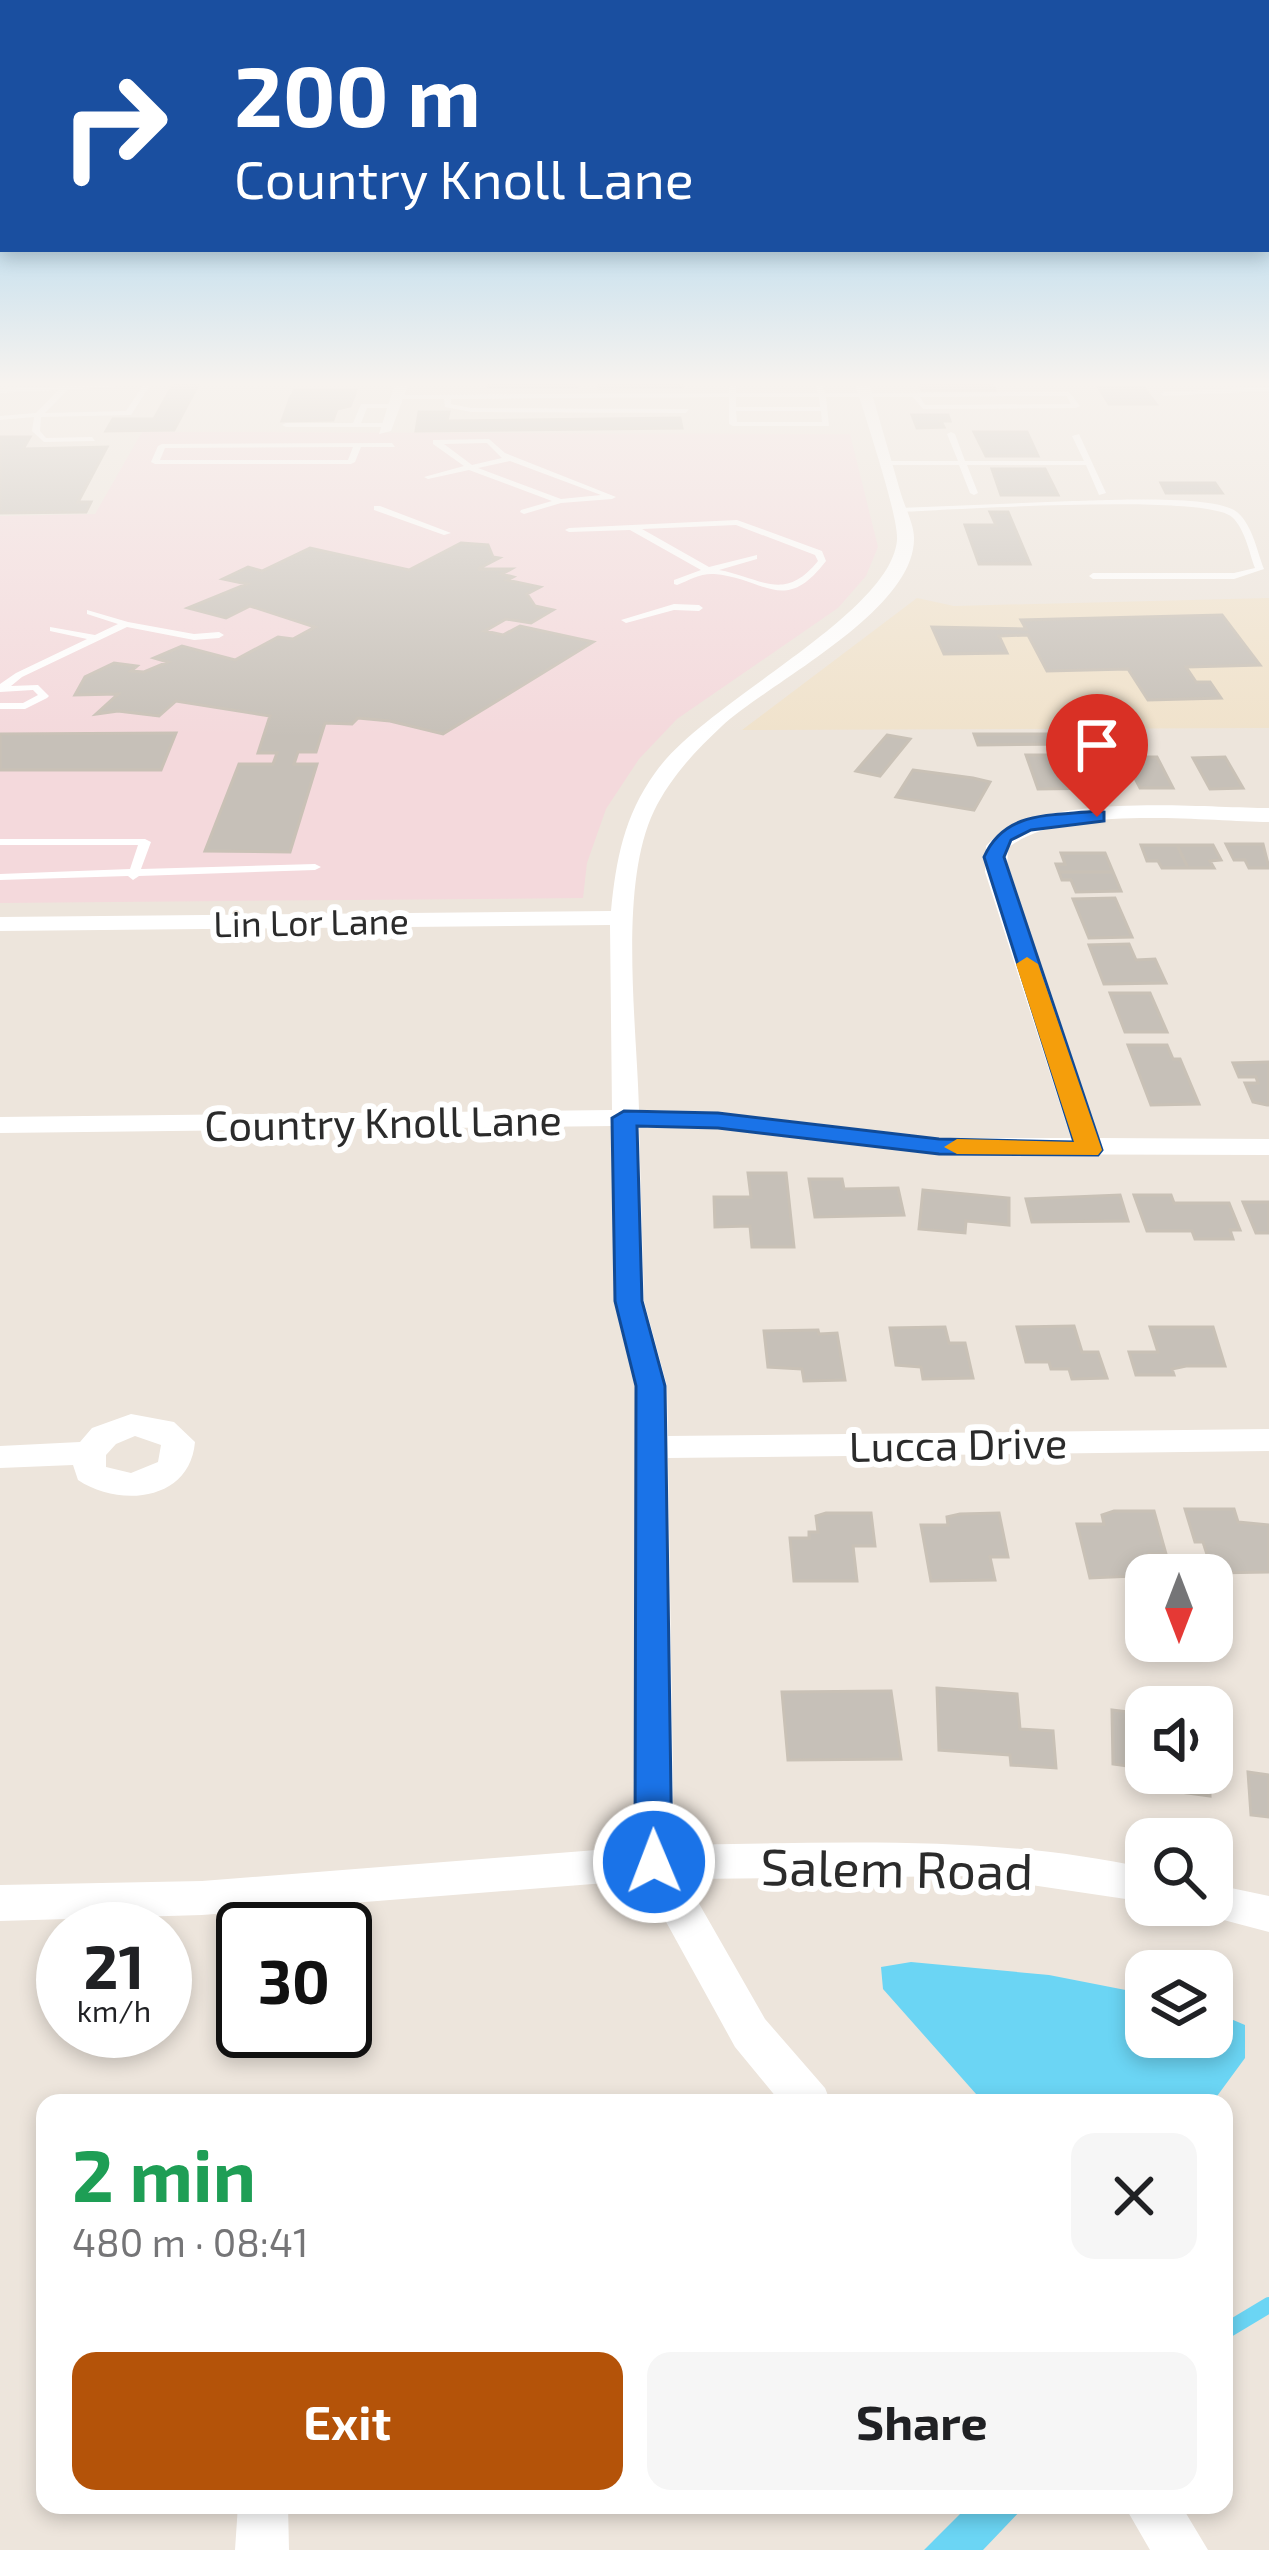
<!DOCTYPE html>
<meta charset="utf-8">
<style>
:root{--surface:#fff;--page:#f6f6f6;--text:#202124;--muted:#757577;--accent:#b45309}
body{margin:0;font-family:"Exo 2",sans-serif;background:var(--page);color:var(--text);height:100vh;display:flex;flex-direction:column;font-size:45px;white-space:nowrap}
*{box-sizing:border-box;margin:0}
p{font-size:39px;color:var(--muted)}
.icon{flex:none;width:66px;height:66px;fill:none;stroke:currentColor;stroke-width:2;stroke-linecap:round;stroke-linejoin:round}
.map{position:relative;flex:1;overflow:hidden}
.details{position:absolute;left:36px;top:2094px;width:1197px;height:420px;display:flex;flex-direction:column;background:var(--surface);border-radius:24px;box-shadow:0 6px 18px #0003}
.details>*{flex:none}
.hud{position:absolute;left:0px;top:0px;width:1269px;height:252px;box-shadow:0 6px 18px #0003;background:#1a4fa0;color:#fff;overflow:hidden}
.needle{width:78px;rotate:180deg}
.controls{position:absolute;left:1125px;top:1554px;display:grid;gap:24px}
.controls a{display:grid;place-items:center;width:108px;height:108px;border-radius:24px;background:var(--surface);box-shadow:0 6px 18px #0003;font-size:60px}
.speed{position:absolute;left:36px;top:1902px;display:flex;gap:24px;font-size:60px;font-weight:700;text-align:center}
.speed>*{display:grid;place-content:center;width:156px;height:156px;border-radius:50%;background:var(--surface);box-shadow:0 6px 18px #0003;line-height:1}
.speed small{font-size:30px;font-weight:400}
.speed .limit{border:6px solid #111;border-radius:18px;background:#fff;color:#111}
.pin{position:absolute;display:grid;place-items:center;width:102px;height:102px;color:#fff;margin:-123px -51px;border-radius:50% 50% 50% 0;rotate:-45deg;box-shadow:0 0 12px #0007}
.pin .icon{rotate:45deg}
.me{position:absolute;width:132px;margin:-66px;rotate:359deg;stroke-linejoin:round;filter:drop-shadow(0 0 9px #0008)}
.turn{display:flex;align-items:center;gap:42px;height:252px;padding:0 36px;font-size:54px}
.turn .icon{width:156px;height:156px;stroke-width:2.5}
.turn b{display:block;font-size:84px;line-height:102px}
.round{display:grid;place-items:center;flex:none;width:126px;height:126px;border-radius:24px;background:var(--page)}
.head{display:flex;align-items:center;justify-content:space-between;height:204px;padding:0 36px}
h1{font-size:72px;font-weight:700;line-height:90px;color:#1e9e55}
.cta{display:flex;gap:24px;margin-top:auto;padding:24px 36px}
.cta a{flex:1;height:138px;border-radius:24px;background:var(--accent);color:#fff;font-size:48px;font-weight:700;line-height:138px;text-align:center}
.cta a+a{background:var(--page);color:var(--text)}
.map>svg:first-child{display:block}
.education{fill:#f0e2cb}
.medical{fill:#f4d9dc}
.water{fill:#6bd5f4}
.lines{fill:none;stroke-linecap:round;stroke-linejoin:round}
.stream{stroke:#6bd5f4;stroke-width:16}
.building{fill:#c6c0b8;stroke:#c9c1b6;stroke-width:3}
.lane{fill:#fff;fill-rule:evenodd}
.street{fill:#fff;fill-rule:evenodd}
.route{fill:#1a73e8;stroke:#114b97;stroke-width:3}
.slow{fill:#f59e0b}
.labels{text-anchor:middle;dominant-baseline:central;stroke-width:12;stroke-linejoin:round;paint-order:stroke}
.far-street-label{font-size:36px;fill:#2b2b2b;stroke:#fff}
.street-label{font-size:42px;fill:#2b2b2b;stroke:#fff}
.near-street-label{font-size:51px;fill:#2b2b2b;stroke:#fff}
</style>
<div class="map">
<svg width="1269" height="2550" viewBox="0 0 1269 2550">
<rect width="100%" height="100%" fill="#ede5dc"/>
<path class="education" d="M917 598 954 606 1269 598V728L742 730Z"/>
<path class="medical" d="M142 432 850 434 878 547 866 576 838 608 677 719 639 759 606 809 587 863 583 898 0 903V516L95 514Z"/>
<path class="water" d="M911 1962 1049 1975 1146 1994V2037H1212V2011L1245 2025V2058L1212 2103H984L883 1989 881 1967Z
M969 2505H1026L983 2550H924Z"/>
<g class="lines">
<path class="stream" d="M1224 2332 1269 2305"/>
</g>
<path class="building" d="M490 380H577V387H489Z
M598 380H680L682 387 599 388Z
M919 380H991L995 390H922Z
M174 383H199L174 430 106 431 113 419H154Z
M1099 388H1144L1156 404H1109Z
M294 390H356L354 396H292Z
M291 396H354L350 406 337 409 333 420 282 421Z
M419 412H449L447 421 680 418 682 428 416 431Z
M912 415H948L950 421H941L944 427 917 428Z
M974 432H1027L1038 456H986Z
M0 437H30L23 449 107 447 78 502H91L86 512 0 513Z
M992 469H1045L1058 495H1001Z
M1161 483H1215L1222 493H1166Z
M990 512H1008L1030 564H979L965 525H996Z
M461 543 488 545 493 557 499 558 478 569H511L502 574 513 577 507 580 540 587 527 594 535 606 553 610 531 623 506 619 485 631 503 635 520 626 593 642 443 734 390 721 358 718 352 724 325 723 316 752H298L294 764H317L290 852 205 851 239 764H273L277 753H258L270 716 176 701 159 716 118 711 96 714 118 694 75 695 85 677 114 663 137 666 131 671 144 672 168 662 154 658 182 646 235 660 278 637 293 639 315 627 250 606 226 618 188 608 247 584 223 579 248 567 262 571 310 548 409 570Z
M1222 615 1260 665 1186 667 1196 682H1210L1221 698 1148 700 1128 669 1047 671 1028 635 999 636 1007 653 944 654 932 627 1026 629 1021 620Z
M176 733 161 770H0V734Z
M974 734H1067L1071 744 978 745Z
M887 735 910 739 880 776 856 771Z
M1026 755H1091L1107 781H1102L1105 788 1038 789Z
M1124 757H1157L1173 788H1140Z
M1225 757 1243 788 1210 789 1193 758Z
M913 770 973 778 990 782 974 810 896 797Z
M1226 844H1263L1269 868H1249L1245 860H1234Z
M1141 845H1177L1188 868H1162L1158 861H1147Z
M1177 845H1213L1221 860 1210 861 1214 868H1188Z
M1061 853H1105L1113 872H1059L1056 864H1065Z
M1059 872H1113L1121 891 1076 892 1071 880H1062Z
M1115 898 1132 937 1089 938 1073 899Z
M1129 944 1136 960 1155 959 1166 983 1104 984 1089 945Z
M1110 993H1150L1167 1032H1125Z
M1128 1045H1167L1173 1059H1180L1199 1104 1151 1105Z
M1269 1062V1105H1267L1253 1102 1245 1083H1258L1256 1077H1239L1233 1063Z
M748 1173H786L794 1247H752L750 1226 715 1227 714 1197H751Z
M809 1179H842L844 1189 898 1188 904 1215 815 1217Z
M923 1190 1009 1198V1225L966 1221 965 1233 919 1229Z
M1120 1195 1128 1221 1032 1222 1026 1199Z
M1134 1195H1171L1174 1203H1229L1240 1230H1230L1233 1239H1195L1192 1231H1147Z
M1243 1202H1269V1233H1256Z
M1074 1326 1082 1352H1098L1107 1378 1072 1379 1069 1369H1051L1049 1362H1026L1017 1327Z
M945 1327 949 1343H965L973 1378 923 1379 921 1367 896 1365 890 1328Z
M1150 1327H1213L1225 1366H1186L1172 1369 1174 1375H1136L1129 1352H1158Z
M818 1330 819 1334 837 1333 845 1380 804 1381 802 1369 768 1367 764 1331Z
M1185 1509H1234L1238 1522 1269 1525V1572L1213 1573 1203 1542H1195Z
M1114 1511H1154L1166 1554H1149L1155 1575 1090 1578 1077 1524H1104L1102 1515Z
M826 1513H871L875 1546H853L857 1581H794L790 1538H809V1532H818L816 1516Z
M999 1513 1008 1557H990L995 1580 931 1581 921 1525H948L947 1517 960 1514Z
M937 1688 1017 1694 1020 1729 1053 1731 1056 1768 1011 1765 1010 1755 939 1750Z
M891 1691 901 1759 788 1760 782 1692Z
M1112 1710 1146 1714V1773H1209L1210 1796 1142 1787V1768L1113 1764Z
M1248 1772 1269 1775V1817L1251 1815Z"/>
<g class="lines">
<path class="lane" d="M145 380H175L151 384 131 415 41 417 40 431 46 438 92 437 95 441 44 442 32 431 34 417 0 420V416L36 413 59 390 0 393V389L63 386 66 381 69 386ZM144 384 126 411 45 413 68 390Z
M309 380 369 381 372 383 369 385H310L307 383Z
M732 382H819L822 384 825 393 1069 392 1080 406 1076 408 923 409 913 397H826L829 426H733L729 424V397L451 399V404L471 408 689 409 686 413 471 412 445 407 444 399H397L393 397 397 395 729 393V384ZM736 386H816L818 393H736ZM1067 396 1071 404 925 405 920 397ZM736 397H819L820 407H736ZM736 411H821L822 422H737Z
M1269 387V391L1164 396 1160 394 1164 392Z
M361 404H393L397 406 393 408H367L361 423H389L386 427H286L282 425 286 423H353Z
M951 432 955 434 965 461H1084L1072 436 1079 434 1106 493 1099 495 1086 465H967L978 493 974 495 970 493 959 465H885L881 463 885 461H958L947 434Z
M489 439 505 453 616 497 612 499 561 503 524 514 520 512 521 510 552 501 469 470 428 479 424 477 464 466 433 444V440ZM487 443 502 458 472 465 444 444ZM510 461 601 495 561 499 478 468Z
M392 443 395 447H361L355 462 351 464H155L151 462 158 446 162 444ZM353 447 348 460H160L165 448Z
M1073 501C1106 500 1208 495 1234 510 1252 521 1257 552 1264 569L1234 579H1093L1089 576 1093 573H1234L1255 568C1249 552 1245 529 1232 517 1205 493 949 510 899 512L895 510 899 508Z
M374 506H380L451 533 444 535 374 510Z
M737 520 822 551 826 561C784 616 765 578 714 574 701 573 689 580 677 585L674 584V580L701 570 630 530 569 532 565 530 569 528ZM736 525 815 555 818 561C784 603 762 578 719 570L757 559V555L709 567 642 529Z
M674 604 699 605 703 608 699 611 674 610 626 623 621 620Z
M87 610 128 622 194 634 219 632 224 635 219 638 194 640 127 627 22 677 11 686 38 685 49 696 47 698 25 709H0V703H23L38 695 33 690 0 692V684L16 673 87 639 50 631V627L95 635 118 624 87 614Z
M0 839H145L151 842 141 869 315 864 321 867 315 870 139 876 133 880 128 876 0 880V874L130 869 138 845H0Z"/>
<path class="street" d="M396 380H410L391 431 379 434Z
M854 380H868C879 418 890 456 901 494 905 507 914 525 914 538 915 611 770 682 722 726 695 751 670 778 654 811 618 886 637 1026 639 1110L718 1112 939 1138H1071L985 872 986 846C1035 790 1199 808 1269 808V822C1201 821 1062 804 1008 848L1007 872 1099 1138 1269 1139V1155L939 1154 718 1128 639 1126 644 1301 667 1386 668 1436 1269 1429V1451L668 1458 674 1845C832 1843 990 1834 1146 1868V1902L971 1876 685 1879 765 2019 825 2088 831 2103H781L735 2047 643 1880 202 1915 0 1921V1885L202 1881 634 1847 635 1386 614 1301 612 1126 0 1133V1117L612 1110 610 925 0 931V917L611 911C616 860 624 816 655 773 703 703 891 615 897 540 899 516 863 411 854 380Z
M131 1414 174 1422 195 1442C190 1501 120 1508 78 1480L73 1465 0 1468V1446L80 1442 92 1428ZM135 1436 161 1445 158 1462 131 1473 106 1467V1455L116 1444Z
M1212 1884 1269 1896V1932L1197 1913 1193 1905H1212Z
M238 2505H288L289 2550H235Z
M1124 2505H1181L1208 2550H1150Z"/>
</g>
<linearGradient id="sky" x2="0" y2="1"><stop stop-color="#76c1ed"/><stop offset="0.52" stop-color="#f7f3ef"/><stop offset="1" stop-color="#f7f3ef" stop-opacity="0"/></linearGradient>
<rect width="1269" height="737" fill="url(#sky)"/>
<path class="route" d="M1097 811 1104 812V821L1031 830 1011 840 1004 857 1102 1150 1098 1155 939 1154 718 1128 637 1126 642 1301 665 1386 672 1862 667 1873 654 1878 641 1873 635 1862 636 1386 615 1301 612 1118 624 1111 718 1113 939 1139 1074 1142 984 857C1005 810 1051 816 1097 811Z"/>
<path class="slow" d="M1027 957 1038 964 1102 1150 1098 1155 957 1154 944 1147 957 1139 1074 1142 1016 964Z"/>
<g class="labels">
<g class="far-street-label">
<text transform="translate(311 921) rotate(-1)">Lin Lor Lane</text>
</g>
<g class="street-label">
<text transform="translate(383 1121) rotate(-1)">Country Knoll Lane</text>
<text transform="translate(958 1443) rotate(-1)">Lucca Drive</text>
</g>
<g class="near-street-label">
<text transform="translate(897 1867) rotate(1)">Salem Road</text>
</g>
</g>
</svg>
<div class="controls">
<a><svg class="needle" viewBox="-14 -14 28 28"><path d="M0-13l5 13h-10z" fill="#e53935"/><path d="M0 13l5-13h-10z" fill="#757577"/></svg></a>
<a><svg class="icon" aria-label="sound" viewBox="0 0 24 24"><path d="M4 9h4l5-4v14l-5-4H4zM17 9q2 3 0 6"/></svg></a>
<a><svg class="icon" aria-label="search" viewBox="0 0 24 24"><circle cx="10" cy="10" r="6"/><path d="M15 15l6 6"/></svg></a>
<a><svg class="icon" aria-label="layers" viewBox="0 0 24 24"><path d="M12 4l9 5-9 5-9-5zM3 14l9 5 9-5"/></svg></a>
</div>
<div class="speed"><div>21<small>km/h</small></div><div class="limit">30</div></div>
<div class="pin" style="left:1097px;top:817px;background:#d93025"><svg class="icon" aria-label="arrive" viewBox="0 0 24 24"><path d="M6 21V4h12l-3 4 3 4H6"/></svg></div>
<svg class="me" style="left:654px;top:1862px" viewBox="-20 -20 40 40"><circle r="17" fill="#1a73e8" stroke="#fff" stroke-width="3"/><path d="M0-11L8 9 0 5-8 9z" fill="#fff"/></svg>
<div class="hud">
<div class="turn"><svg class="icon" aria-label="right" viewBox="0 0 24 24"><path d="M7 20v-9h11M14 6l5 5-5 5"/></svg><div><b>200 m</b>Country Knoll Lane</div></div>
</div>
<section class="details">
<div class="head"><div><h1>2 min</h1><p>480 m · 08:41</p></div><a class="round"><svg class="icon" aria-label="close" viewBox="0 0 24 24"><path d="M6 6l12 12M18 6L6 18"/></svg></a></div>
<div class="cta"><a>Exit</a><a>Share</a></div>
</section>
</div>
